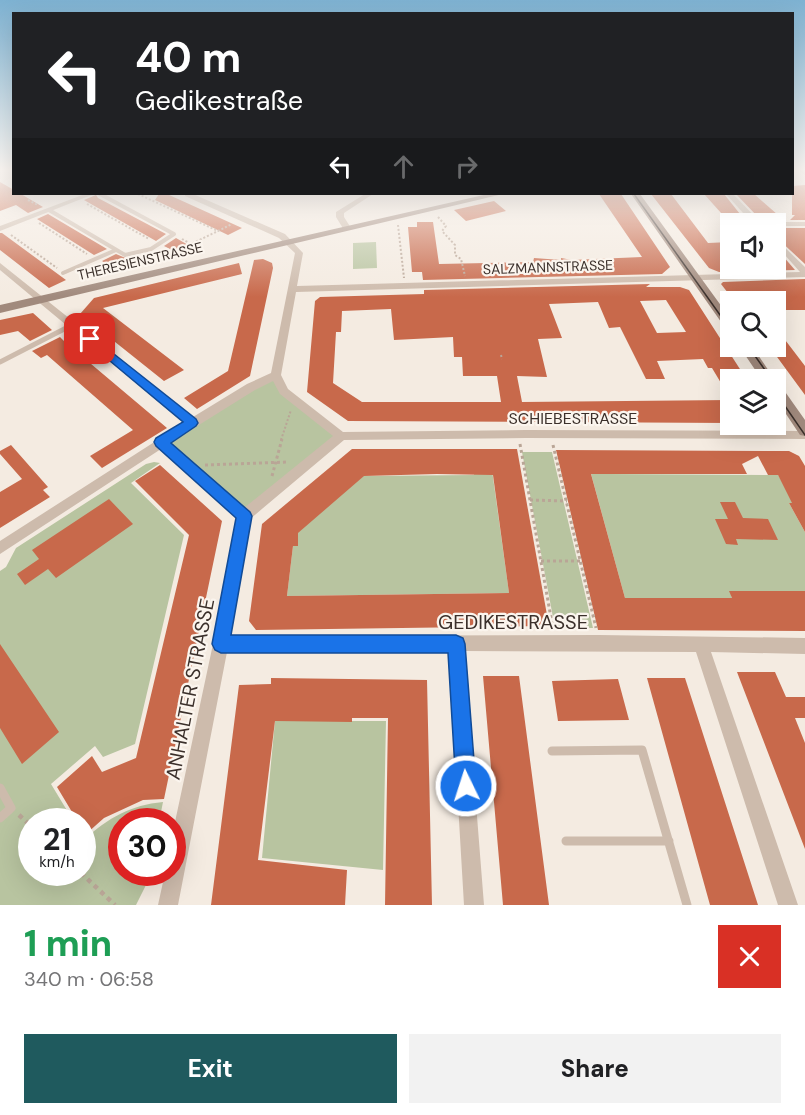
<!DOCTYPE html>
<meta charset="utf-8">
<style>
:root{--surface:#fff;--page:#f2f2f2;--text:#202124;--muted:#757577;--accent:#1f5a5e}
body{margin:0;font-family:"DM Sans",sans-serif;background:var(--page);color:var(--text);height:100vh;display:flex;flex-direction:column;font-size:22px;white-space:nowrap}
*{box-sizing:border-box;margin:0}
p{font-size:20px;color:var(--muted)}
.icon{flex:none;width:33px;height:33px;fill:none;stroke:currentColor;stroke-width:2;stroke-linecap:round;stroke-linejoin:round}
.map{position:relative;height:905px;overflow:hidden}
.panel{display:flex;flex-direction:column;background:var(--surface);flex:1}
.panel>*{flex:none}
.top-card{position:absolute;left:12px;top:12px;width:782px;height:183px;border-radius:0px;box-shadow:0 6px 24px #0002;background:#202124;color:#fff;overflow:hidden}
.buttons{position:absolute;left:720px;top:213px;display:grid;gap:12px}
.buttons a{display:grid;place-items:center;width:66px;height:66px;border-radius:0px;background:var(--surface);box-shadow:0 6px 24px #0002;font-size:30px}
.speed{position:absolute;left:18px;top:808px;display:flex;gap:12px;font-size:30px;font-weight:700;text-align:center}
.speed>*{display:grid;place-content:center;width:78px;height:78px;border-radius:50%;background:var(--surface);box-shadow:0 6px 24px #0002;line-height:1}
.speed small{font-size:15px;font-weight:400}
.speed .limit{border:9px solid #d22;background:#fff;color:#111}
.pin{position:absolute;display:grid;place-items:center;width:51px;height:51px;color:#fff;margin:-26px;border-radius:12px;box-shadow:0 3px 9px #0006}
.me{position:absolute;width:66px;margin:-33px;rotate:356deg;stroke-linejoin:round;filter:drop-shadow(0 0 4px #0008)}
.turn{display:flex;align-items:center;gap:21px;height:126px;padding:0 24px;font-size:27px}
.turn .icon{width:78px;height:78px;stroke-width:2.5}
.turn b{display:block;font-size:42px;line-height:51px}
.lanes{display:flex;align-items:center;height:57px;padding:0 24px;background:#0003;justify-content:center;gap:30px;direction:ltr}
.lanes .off{opacity:.35}
.round{display:grid;place-items:center;flex:none;width:63px;height:63px;border-radius:0px;background:var(--page)}
.summary{display:flex;align-items:center;justify-content:space-between;height:102px;padding:0 24px}
h1{font-size:36px;font-weight:800;line-height:45px;color:#1e9e55}
.primary-button{display:flex;gap:12px;margin-top:auto;padding:12px 24px}
.primary-button a{flex:1;height:69px;border-radius:0px;background:var(--accent);color:#fff;font-size:24px;font-weight:800;line-height:69px;text-align:center}
.primary-button a+a{background:var(--page);color:var(--text)}
.map>svg:first-child{display:block}
.green{fill:#b8c4a0}
.building{fill:#c8694b;fill-rule:evenodd}
.lines{fill:none;stroke-linecap:round;stroke-linejoin:round}
.path-far2{stroke:#b9a596;stroke-width:2;stroke-dasharray:2 2;stroke-linecap:butt}
.path-far1{stroke:#b9a596;stroke-width:3;stroke-dasharray:3 3;stroke-linecap:butt}
.path{stroke:#b9a596;stroke-width:4.5;stroke-dasharray:4.5 4.5;stroke-linecap:butt}
.lane-far2{stroke:#cdbbac;stroke-width:4}
.lane-far1{stroke:#cdbbac;stroke-width:5}
.lane{stroke:#cdbbac;stroke-width:9}
.street{fill:#cdbbac;fill-rule:evenodd}
.secondary{fill:#a18a7d;fill-rule:evenodd}
.tram{stroke:#3b302b;stroke-width:1.5}
.route{fill:#1a73e8;stroke:#114b97;stroke-width:1.5}
.labels{text-anchor:middle;dominant-baseline:central;stroke-width:4.5;stroke-linejoin:round;paint-order:stroke}
.far-street-label{font-size:14px;fill:#3b302b;stroke:#fbf5ee}
.street-label{font-size:16px;fill:#3b302b;stroke:#fbf5ee}
.near-street-label{font-size:20px;fill:#3b302b;stroke:#fbf5ee}
</style>
<div class="map">
<svg width="805" height="905" viewBox="0 0 805 905">
<rect width="100%" height="100%" fill="#f4ebe1"/>
<path class="green" d="M376 242 377 268 353 269V243Z
M276 375 285 391 341 436 244 516 161 442Z
M522 452H552L593 628H555Z
M154 462 160 463 131 483 184 535 135 744 103 757 95 746 51 784 74 822H32V873H82L83 836 85 839C108 818 131 805 163 802L159 822H122V873H149L147 883 136 905H0V571L6 567 16 548 146 464Z
M474 470H492L509 593 287 596 293 546H298V532L363 476 474 475Z
M590 470H609L610 474 778 475 795 503H789L805 532V591H730L732 598H625Z
M275 721H386L383 870 262 858Z"/>
<path class="building" d="M0 182 14 190V194H21L43 207 28 213 16 205 0 211Z
M805 185V220H790L795 215H792V186Z
M159 194H167L242 228 228 235 155 200Z
M599 194H621L670 267 662 274 423 280 422 272H412L408 227H417V222H433L439 264 533 262 534 258 561 260V258L572 260 642 257Z
M651 194H671L708 243 730 242V268H776V248L795 270 719 272 709 268Z
M704 194H724L748 224H731Z
M736 194H754L778 215 757 216Z
M96 195 98 198 166 234 156 241 84 200Z
M494 201 506 211 466 221 454 210Z
M48 214 107 249 94 255 37 219Z
M782 228H805V264L776 237Z
M0 233H2L66 280 49 288 0 250Z
M176 238 197 250 184 256 164 246Z
M116 254 128 259 137 264 120 272 102 261Z
M263 259 272 263 273 268 250 376 197 409 184 398 228 371 254 260Z
M239 263 242 274 103 308 184 370 164 381 80 314 94 298Z
M805 279V310H784L777 302H735L721 284 723 282Z
M650 284 646 287H680L689 290 747 380H730V398L712 368H708L703 359 657 361 665 379H646L620 327 609 328 598 302 549 304 562 338 538 339 547 377 517 376 522 402 730 400V423L348 421 307 392 315 301 320 297 424 294V290ZM666 300 686 332 657 333 640 301ZM391 309 394 340 453 337 454 357H462L463 376H497L501 402H362L333 383 336 332H341L342 311Z
M33 313 52 330 30 341 18 331 0 335V320Z
M776 328 805 366V395L769 346H776Z
M60 337 65 342 167 428 102 468 90 456 133 430 47 355 41 358 32 351Z
M11 445 48 487 43 490 50 497 0 528V492L22 479 0 454V451Z
M352 449H517L549 626 256 630 249 621 262 524ZM437 474 493 475 509 593 287 596 293 546H298V533L364 476Z
M556 450 789 451 799 456 805 466V532L789 503H792L778 475H768L758 456 742 464 747 474H591L625 598H732L729 591H805V631L598 630Z
M160 465 222 521 164 799 143 800 104 818 86 834 82 822H78L57 787 92 756 102 772 136 758 189 535 135 481Z
M109 499 133 524 56 578 48 569 25 585 17 574 39 559 32 550Z
M720 502H735L743 518 768 519 778 540 736 539 738 545 726 544 715 519H728Z
M0 644 59 732 22 764 0 728Z
M737 672H775L786 697H805V718H795L805 743V849Z
M483 676H519L549 905H503Z
M271 678 427 680 432 905H385L388 718H352V722L275 721 258 860 347 870 345 905H211L239 685 271 684Z
M647 678H685L758 905H710Z
M618 679 629 720 558 721 552 681Z"/>
<g class="lines">
<path class="path-far2" d="M138 194 218 231 232 224
M28 200 38 205
M87 204 149 239
M438 217 446 226 442 231 455 245V255L461 259 465 276
M39 223 87 254
M398 225 404 278
M11 235 57 268
M182 239 191 244 218 231
M501 355 502 359
M281 440 291 410"/>
<path class="path-far1" d="M520 444 553 629
M553 445 596 628
M205 465 288 462
M272 476 282 439
M530 500 567 501
M541 561H580"/>
<path class="path" d="M19 815 32 827
M81 873 115 905"/>
<path class="lane-far2" d="M49 210 125 255 151 249 174 234 100 194
M63 273 116 250"/>
<path class="lane-far1" d="M0 362 72 325"/>
<path class="lane" d="M552 751 642 750 687 905
M0 788 11 808 0 818
M566 841H669"/>
<path class="street" d="M798 170H805V175Z
M85 194H94L0 231V226Z
M185 194H193L285 234 303 253 297 286 800 272 776 245V239L805 267V277L296 292 281 375 288 389 343 432 526 430 805 431V439L526 438 344 440 250 519 230 636 599 635 805 638V654L711 652 798 905H778L696 652 464 651 484 905H464L449 651 227 652 178 905H158L165 873H172V836L213 644 237 518 161 449 0 554V541L184 423 0 270V263L193 417 247 384 271 373 295 253 279 238 185 196ZM273 381 280 394 333 436 244 508 170 443 255 390Z
M365 194H373L344 213V217L351 228 344 230 336 217V212Z
M726 194H733L762 224H753Z
M776 222H805V226H776V224H772Z"/>
<path class="secondary" d="M488 194H503L0 313V305Z
M631 194H640L730 318V330L726 329Z
M739 346H752L775 380H762Z
M776 384 781 386 805 420V436L800 435 776 399Z"/>
<path class="tram" d="M634 194 730 329
M748 346 772 380
M776 393 805 435"/>
</g>
<linearGradient id="sky" x2="0" y2="1"><stop stop-color="#7eb2d2"/><stop offset="0.57" stop-color="#faf6f2"/><stop offset="1" stop-color="#faf6f2" stop-opacity="0"/></linearGradient>
<rect width="805" height="297" fill="url(#sky)"/>
<path class="route" d="M90 335 196 419 198 423 196 426 171 443 250 512 252 516 231 635H456L463 638 465 644 476 786 473 794 466 797 459 794 456 786 448 653H221L215 650 212 644 236 518 156 446 154 442 156 438 183 422 86 341V336Z"/>
<g class="labels">
<g class="far-street-label">
<text transform="translate(140 261) rotate(-13)">THERESIENSTRASSE</text>
<text transform="translate(548 267) rotate(-2)">SALZMANNSTRASSE</text>
</g>
<g class="street-label">
<text x="573" y="418">SCHIEBESTRASSE</text>
</g>
<g class="near-street-label">
<text x="513" y="622">GEDIKESTRASSE</text>
<text transform="translate(190 689) rotate(-79)">ANHALTER STRASSE</text>
</g>
</g>
</svg>
<div class="buttons">
<a><svg class="icon" aria-label="sound" viewBox="0 0 24 24"><path d="M4 9h4l5-4v14l-5-4H4zM17 9q2 3 0 6"/></svg></a>
<a><svg class="icon" aria-label="search" viewBox="0 0 24 24"><circle cx="10" cy="10" r="6"/><path d="M15 15l6 6"/></svg></a>
<a><svg class="icon" aria-label="layers" viewBox="0 0 24 24"><path d="M12 4l9 5-9 5-9-5zM3 14l9 5 9-5"/></svg></a>
</div>
<div class="speed"><div>21<small>km/h</small></div><div class="limit">30</div></div>
<div class="pin" style="left:90px;top:339px;background:#d93025"><svg class="icon" aria-label="arrive" viewBox="0 0 24 24"><path d="M6 21V4h12l-3 4 3 4H6"/></svg></div>
<svg class="me" style="left:466px;top:786px" viewBox="-20 -20 40 40"><circle r="17" fill="#1a73e8" stroke="#fff" stroke-width="3"/><path d="M0-11L8 9 0 5-8 9z" fill="#fff"/></svg>
<div class="top-card">
<div class="turn"><svg class="icon" aria-label="left" viewBox="0 0 24 24"><path d="M17 20v-9H6M10 6l-5 5 5 5"/></svg><div><b>40 m</b>Gedikestraße</div></div>
<div class="lanes"><svg class="icon" aria-label="left" viewBox="0 0 24 24"><path d="M17 20v-9H6M10 6l-5 5 5 5"/></svg><svg class="icon off" aria-label="ahead" viewBox="0 0 24 24"><path d="M12 20V5M6 11l6-6 6 6"/></svg><svg class="icon off" aria-label="right" viewBox="0 0 24 24"><path d="M7 20v-9h11M14 6l5 5-5 5"/></svg></div>
</div>
</div>
<section class="panel">
<div class="summary"><div><h1>1 min</h1><p>340 m · 06:58</p></div><a class="round" style="background:#d93025;color:#fff"><svg class="icon" aria-label="close" viewBox="0 0 24 24"><path d="M6 6l12 12M18 6L6 18"/></svg></a></div>
<div class="primary-button"><a>Exit</a><a>Share</a></div>
</section>
